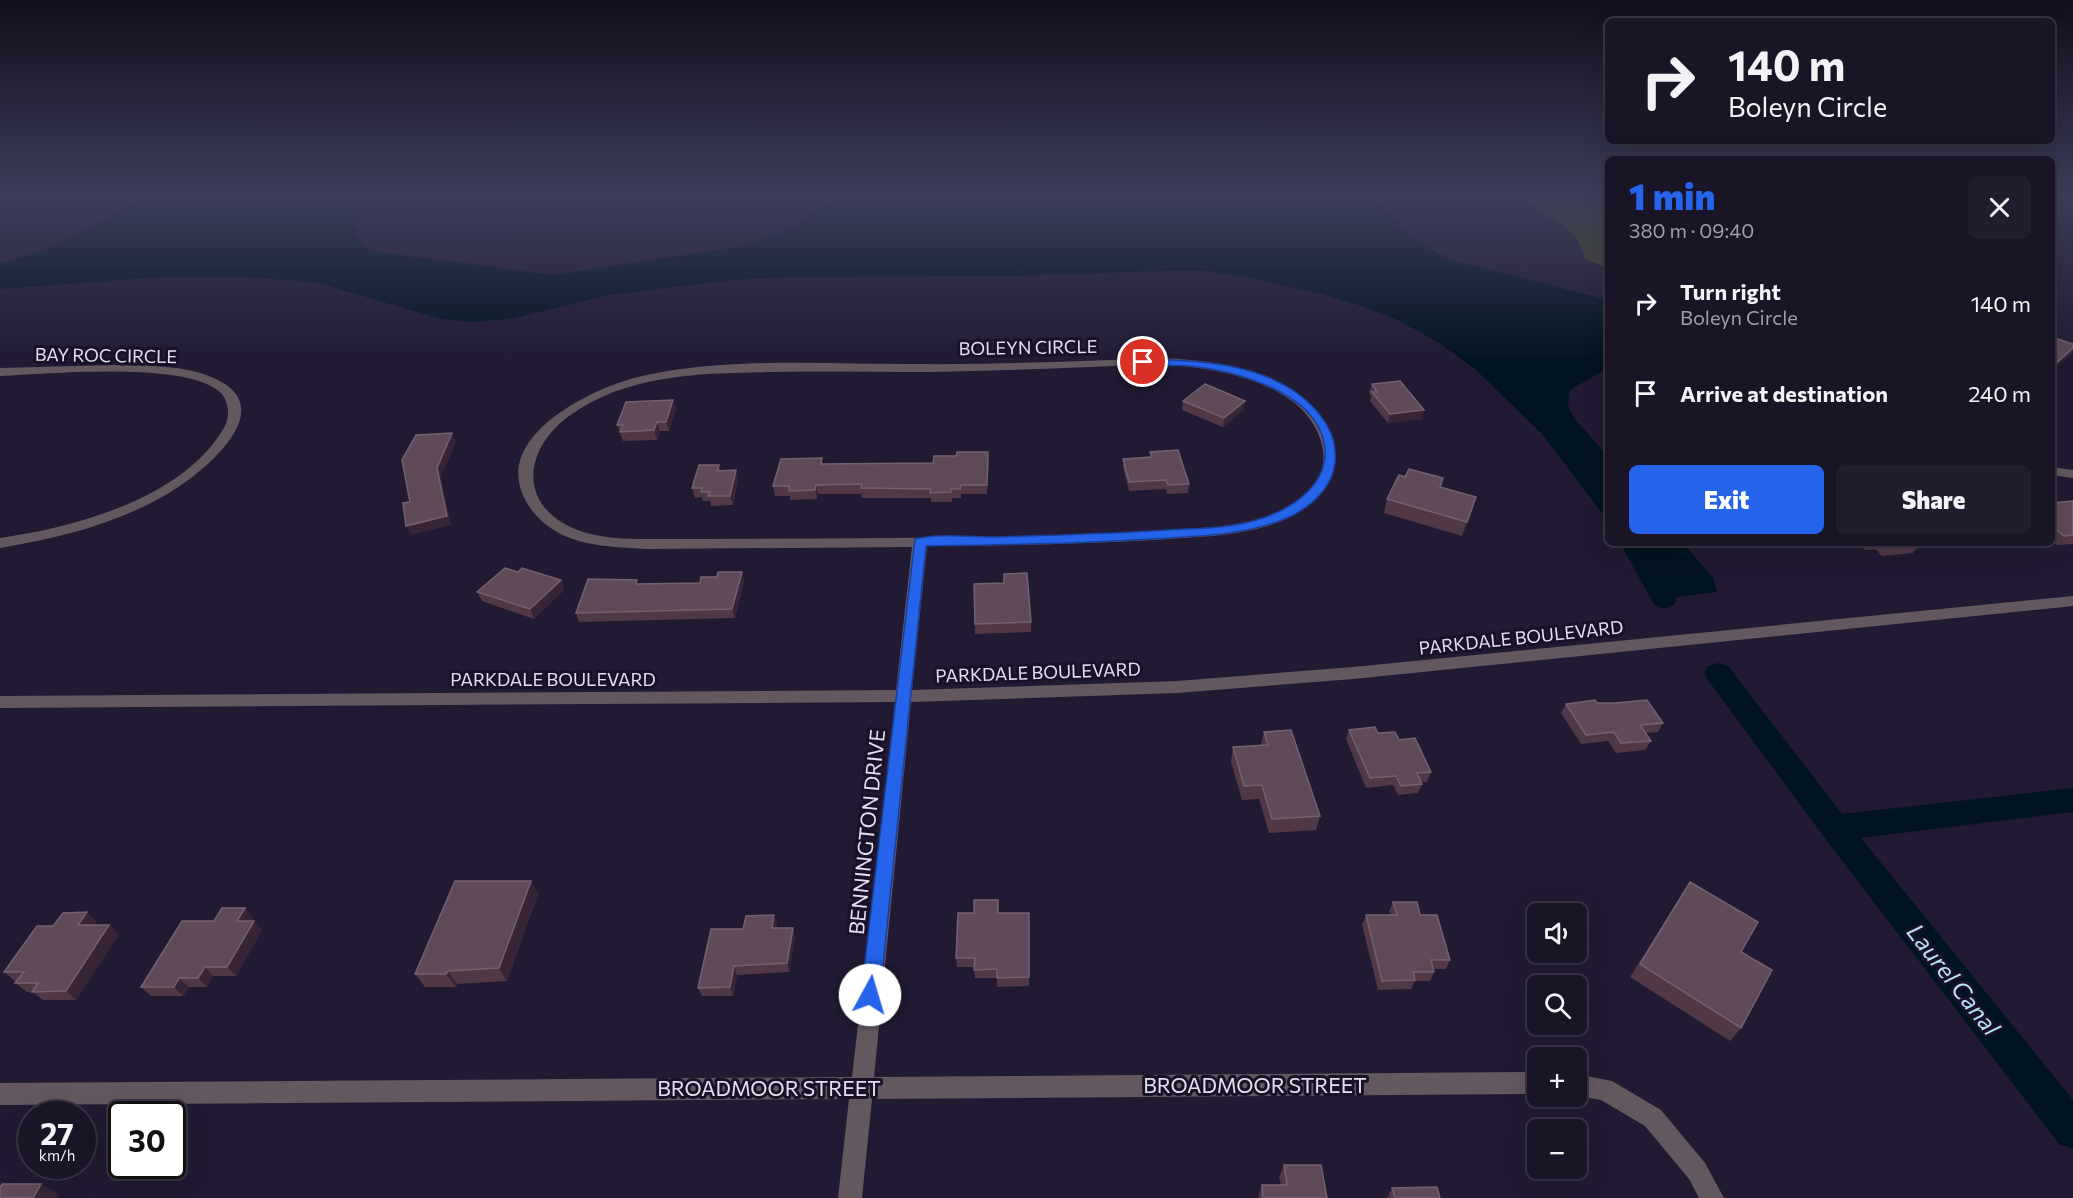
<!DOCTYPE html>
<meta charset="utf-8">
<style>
:root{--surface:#191426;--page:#221d2e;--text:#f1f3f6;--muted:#9f9ea7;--line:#373343;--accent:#2563eb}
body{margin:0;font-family:Commissioner,sans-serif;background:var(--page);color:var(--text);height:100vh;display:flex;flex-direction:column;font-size:22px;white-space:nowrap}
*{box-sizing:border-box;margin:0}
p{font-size:20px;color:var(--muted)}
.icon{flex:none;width:33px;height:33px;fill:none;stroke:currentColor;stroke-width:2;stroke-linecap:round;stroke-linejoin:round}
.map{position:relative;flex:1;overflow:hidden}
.sheet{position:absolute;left:1605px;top:156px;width:450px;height:390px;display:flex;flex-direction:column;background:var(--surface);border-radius:9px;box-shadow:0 6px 24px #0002,0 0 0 2px var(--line)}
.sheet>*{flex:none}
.guide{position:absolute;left:1605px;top:18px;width:450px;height:126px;border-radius:9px;box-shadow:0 6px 24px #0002,0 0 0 2px var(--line);background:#191426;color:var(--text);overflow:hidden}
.fabs{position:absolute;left:1527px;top:903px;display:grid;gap:12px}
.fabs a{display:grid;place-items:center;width:60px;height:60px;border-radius:9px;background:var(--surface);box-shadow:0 6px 24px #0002,0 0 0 2px var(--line);font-size:30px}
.speed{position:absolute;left:18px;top:1101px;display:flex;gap:12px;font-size:30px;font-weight:700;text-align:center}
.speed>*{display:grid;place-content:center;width:78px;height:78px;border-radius:50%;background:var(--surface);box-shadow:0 6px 24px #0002,0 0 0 2px var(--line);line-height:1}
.speed small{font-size:15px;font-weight:400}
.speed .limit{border:3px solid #111;border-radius:9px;background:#fff;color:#111}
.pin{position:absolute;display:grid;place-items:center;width:51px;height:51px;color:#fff;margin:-26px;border:3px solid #fff;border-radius:50%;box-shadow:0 2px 6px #0007}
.me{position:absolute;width:66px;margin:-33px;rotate:6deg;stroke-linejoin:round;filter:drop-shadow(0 0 4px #0008)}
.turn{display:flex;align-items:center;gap:21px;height:126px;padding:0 24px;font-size:27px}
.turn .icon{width:78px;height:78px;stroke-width:2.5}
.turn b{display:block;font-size:42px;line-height:51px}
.round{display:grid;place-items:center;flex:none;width:63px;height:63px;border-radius:9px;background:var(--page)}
.headline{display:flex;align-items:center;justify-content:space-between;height:102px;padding:0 24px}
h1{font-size:36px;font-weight:800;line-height:45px;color:var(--accent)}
.primary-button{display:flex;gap:12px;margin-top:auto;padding:12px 24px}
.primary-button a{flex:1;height:69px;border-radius:9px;background:var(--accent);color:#fff;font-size:24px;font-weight:800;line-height:69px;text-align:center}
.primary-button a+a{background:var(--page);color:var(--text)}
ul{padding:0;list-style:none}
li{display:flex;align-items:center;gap:18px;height:90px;padding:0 24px}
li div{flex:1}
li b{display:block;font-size:22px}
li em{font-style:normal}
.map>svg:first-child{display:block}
.green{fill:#474a1a}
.water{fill:#00141f}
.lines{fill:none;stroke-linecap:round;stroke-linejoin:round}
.canal{fill:#00141f;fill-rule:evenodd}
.minor{fill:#645860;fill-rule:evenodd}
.wall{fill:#503846}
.shaded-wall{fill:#372436}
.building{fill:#604958;stroke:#74616f;stroke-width:1.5}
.route{fill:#2563eb;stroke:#184099;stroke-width:1.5}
.labels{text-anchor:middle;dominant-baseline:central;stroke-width:6;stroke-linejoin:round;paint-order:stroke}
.street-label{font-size:18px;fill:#e2deee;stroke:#181128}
.near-street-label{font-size:21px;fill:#e2deee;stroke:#181128}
.near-water-label{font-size:24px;font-style:italic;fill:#b6e0f4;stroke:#181128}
</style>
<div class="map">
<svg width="2073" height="1198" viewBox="0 0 2073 1198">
<rect width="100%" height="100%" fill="#211a32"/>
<path class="green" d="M1519 195H1608V268L1585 259C1576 219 1543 221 1519 195Z"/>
<path class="water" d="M143 195H350L352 214 362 247 379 252 553 275 736 247 777 235 808 218 833 195H1373L1400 228 1419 243 1451 260 1608 300V368L1570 390 1568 407 1575 419 1608 457V521L1542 434 1475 369 1439 343 1400 321 1364 307 1326 295 1242 276 1205 271H1167L1009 276 789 277 732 280 609 295 510 319 474 322 441 319 315 282 245 277H161L0 289V264C54 248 97 229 143 195Z
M1626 543H1683L1713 578 1717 592 1663 599 1655 577Z"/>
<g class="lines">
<path class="canal" d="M1620 543H1644L1677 600 1673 606 1664 609 1655 606Z
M1718 663 1728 666 1842 814 2073 788V812L1861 838 2073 1100V1149L2059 1144 1824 837 1708 680 1704 673 1708 666Z"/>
<path class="minor" d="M1164 358C1215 361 1284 369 1318 413 1358 463 1325 508 1271 525 1233 537 1193 537 1154 540 1078 544 1002 546 927 546L912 690 1177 681 1353 667 2073 596V606L1353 679 1177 693 911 702 874 1077 1538 1072V1094L872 1099 862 1198H838L849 1099 0 1105V1083L852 1077 895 702 0 708V696L896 690 912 547 646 549C617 547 584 547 557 532 541 523 529 510 522 493 498 432 597 386 642 376 729 357 821 364 910 364 994 365 1079 361 1164 358ZM1164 364C1205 368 1246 373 1283 395 1315 413 1340 458 1310 490 1294 508 1269 517 1246 522 1220 528 1194 528 1168 530 1121 533 1074 535 1026 536 900 538 773 539 646 539 622 539 597 538 575 529 517 505 524 449 569 416 628 373 704 373 774 372 825 371 877 372 928 372 1007 371 1085 367 1164 364Z
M114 365C149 366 194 364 225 384 274 416 199 475 172 491 121 523 59 538 0 548V538C76 527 185 498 225 426 231 414 228 396 216 389 175 362 51 374 0 376V368Z
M2052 467 2073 470V478L2052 475Z
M1576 1074 1612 1081 1661 1110 1705 1163 1724 1198H1699L1689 1179 1645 1126 1601 1100 1576 1096Z"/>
</g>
<path class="wall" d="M1372 384 1424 410 1422 419 1388 423 1370 401 1371 396 1369 393Z
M673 400 676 409 669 431H660L657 440 623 441 617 425Z
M1183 401 1244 410 1223 427 1182 410Z
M1150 452 1189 484 1188 493 1167 494 1166 489 1129 491 1123 468V459L1150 457Z
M989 461 987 494H961V498H952V502H931V498H862L861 494H818L817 499 790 500V496H775L773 486 823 464 933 463Z
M719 465 720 471 738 479 733 505 711 506 710 501H703L702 497 695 498 692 488Z
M1441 487 1472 511 1462 536 1384 513 1387 499Z
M2073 501V544L2057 545 2052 542V503Z
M1858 543H1923L1921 545H1919L1913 553 1882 556 1875 549 1865 550Z
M518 572 561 580 564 590 534 619 482 601 477 592Z
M742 572 744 582 735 618 579 622 576 613 638 584 700 583 717 577Z
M1004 583 1031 622V632L975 634 974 584Z
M1597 703 1663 723 1658 732 1646 733 1651 741 1645 750 1616 753 1608 741 1581 744 1561 713 1566 704Z
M1349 730 1378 733 1399 740 1431 772 1427 782H1421L1422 784 1418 793 1398 795 1393 785 1366 788 1346 739Z
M1264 732 1320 816 1316 830 1269 833 1259 799 1242 800 1231 762 1233 747 1261 745Z
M531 881 538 894 507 981 457 984 456 987H425L415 974Z
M1690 882 1741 1028 1730 1041 1630 977 1681 896Z
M1393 902 1420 915 1450 960 1446 969H1434V972L1430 981H1415L1411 989 1378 990 1362 925 1366 915H1391L1389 911Z
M998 913H1029V986L997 987V978H975L974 967H957L956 958Z
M774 915 777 924 776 928 795 937 789 972 737 975 733 996H702L698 988 743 929Z
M253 917 251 921 262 930 236 976H213L207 987H189L183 996H151L141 987 214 921Z
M96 921 94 925H109L119 934 76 1000H43L33 992H27L15 983 17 981H15L4 972Z
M1284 1165 1327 1198H1258L1262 1185H1281L1279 1177Z
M1392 1188 1440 1198H1387Z"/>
<path class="shaded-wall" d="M2073 348V350L2071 354 2052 370 2053 366Z
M673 400 676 409 669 431 666 422Z
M1245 401 1244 410 1223 427 1224 418Z
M1424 410 1422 419 1388 423 1390 414Z
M657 422 660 431 657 440 654 430Z
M452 433 456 442 441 477 451 525 411 535 406 526 437 468Z
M736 470 738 479 733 505 730 496Z
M816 485 818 494 817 499 815 490Z
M1476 497 1472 511 1462 536 1467 522Z
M742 572 744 582 735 618 732 609Z
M561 580 564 590 534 619 530 609Z
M531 881 538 894 507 981 499 968Z
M245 908 253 917 245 931 237 921Z
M87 912 96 921 88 934 78 925Z
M774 915 777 924 775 937 772 928Z
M254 921 262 930 236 976 227 967Z
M109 925 119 934 76 1000 66 991Z
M793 928 795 937 789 972 787 963Z
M734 966 737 975 733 996 730 987Z
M205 967 213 976 207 987 198 978Z
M448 971 457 984 456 987 446 974Z
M179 978 189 987 183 996 174 987Z
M41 1184 59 1195 57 1198H33Z"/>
<path class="building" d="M2052 337 2073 344V348L2053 366 2052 365Z
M1400 381 1424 410 1390 414 1372 392H1377L1372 384Z
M1205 384 1245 401 1224 418 1183 401Z
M673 400 666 422H657L654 430 620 432 623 425H617L626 402Z
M452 433 437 468 447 516 406 526 403 503 410 502 402 460 416 435Z
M1178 450 1189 484 1168 485 1166 480 1129 482 1123 459 1152 457 1150 452Z
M957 452H988L987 485H961L960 489H951V492L930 493 931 489 861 488 862 484 816 485 815 490 789 491V486H773L781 459 822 458 821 464 933 463 934 456H956Z
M699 465H719L717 471 736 470 730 496H708L710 492H701L702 488H692Z
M1409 469 1443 478 1440 487 1476 497 1467 522 1387 499 1399 475 1405 477Z
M2073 501V535L2064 536 2052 526V503Z
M1885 543H1920L1888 546Z
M505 568 518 572 522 568 561 580 530 609 477 592Z
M718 572H742L732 609 576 613 588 579 637 580 636 584 700 583 701 577H717Z
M1027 573 1031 622 975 624 974 584 1004 583V574Z
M1595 700 1597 703H1615L1647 700 1663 723 1640 725 1651 741 1621 743 1614 732 1586 735 1566 704Z
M1375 727 1378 733 1395 732 1399 740 1415 738 1431 772 1417 773 1422 784 1401 786 1396 776 1370 778 1349 730Z
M1291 730 1320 816 1272 819 1262 785 1244 786 1233 747 1268 745 1264 732Z
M455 881H531L499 968 448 971 446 974H415Z
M1690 882 1758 922 1741 952 1772 970 1741 1028 1640 964Z
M974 900H998V913H1029V977L997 978V969L974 970 975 958H956L958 913H974Z
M1393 902H1417L1420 915H1437L1450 960H1431L1434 972H1413L1415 980 1382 981 1366 915H1397Z
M222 908H245L237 921H254L227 967H205L198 978H179L174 987H141L182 921H214Z
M87 912 78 925H109L66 991 32 992 38 983H15L24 972H4L37 926H53L63 913Z
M774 915 772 928H793L787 963 734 966 730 987 698 988 711 929H743L746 916Z
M1284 1165H1321L1327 1198H1263L1262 1185H1287Z
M2 1184H41L33 1198H0V1188Z
M1437 1187 1440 1198H1395L1392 1188Z"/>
<linearGradient id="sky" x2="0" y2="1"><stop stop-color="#120e1c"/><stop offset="0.54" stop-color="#3d3e5a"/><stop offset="1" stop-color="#3d3e5a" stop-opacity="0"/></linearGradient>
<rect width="2073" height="363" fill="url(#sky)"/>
<path class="route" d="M1143 359C1201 360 1274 363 1316 410 1330 427 1337 441 1335 463 1332 490 1306 511 1282 520 1240 536 1196 536 1152 539 1077 544 1001 545 926 546L880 995 877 1001 870 1004 864 1001 861 995 915 539C938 533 973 537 997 537 1053 535 1109 534 1166 530 1196 528 1227 529 1256 520 1292 510 1335 482 1323 438 1309 390 1232 370 1189 366 1173 364 1155 368 1139 364L1138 362Z"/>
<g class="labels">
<g class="street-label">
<text transform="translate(1028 347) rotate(-1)">BOLEYN CIRCLE</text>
<text transform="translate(106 355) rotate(1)">BAY ROC CIRCLE</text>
<text transform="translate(1521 637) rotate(-6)">PARKDALE BOULEVARD</text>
<text transform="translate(1038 672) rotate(-2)">PARKDALE BOULEVARD</text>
<text x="553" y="679">PARKDALE BOULEVARD</text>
</g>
<g class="near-street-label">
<text transform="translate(866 832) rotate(-84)">BENNINGTON DRIVE</text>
<text x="1255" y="1084">BROADMOOR STREET</text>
<text x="769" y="1087">BROADMOOR STREET</text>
</g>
<g class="near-water-label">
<text transform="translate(1954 979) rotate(52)">Laurel Canal</text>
</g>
</g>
</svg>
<div class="fabs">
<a><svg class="icon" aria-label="sound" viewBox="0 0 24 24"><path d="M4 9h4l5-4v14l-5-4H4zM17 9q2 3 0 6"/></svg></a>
<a><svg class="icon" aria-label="search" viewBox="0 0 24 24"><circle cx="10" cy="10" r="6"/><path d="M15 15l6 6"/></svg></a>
<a>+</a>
<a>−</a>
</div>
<div class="speed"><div>27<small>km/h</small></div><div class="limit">30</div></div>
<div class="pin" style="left:1143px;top:362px;background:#d93025"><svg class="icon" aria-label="arrive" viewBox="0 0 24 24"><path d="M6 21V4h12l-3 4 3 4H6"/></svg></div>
<svg class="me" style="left:870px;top:995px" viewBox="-20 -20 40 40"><circle r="19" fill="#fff"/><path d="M0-13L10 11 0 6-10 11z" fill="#2563eb"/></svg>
<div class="guide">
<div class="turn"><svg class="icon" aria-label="right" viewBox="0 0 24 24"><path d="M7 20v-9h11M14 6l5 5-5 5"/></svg><div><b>140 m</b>Boleyn Circle</div></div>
</div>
<section class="sheet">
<div class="headline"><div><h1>1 min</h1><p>380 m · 09:40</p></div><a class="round"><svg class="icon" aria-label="close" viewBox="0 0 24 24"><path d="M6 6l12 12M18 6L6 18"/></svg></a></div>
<ul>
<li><svg class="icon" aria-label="right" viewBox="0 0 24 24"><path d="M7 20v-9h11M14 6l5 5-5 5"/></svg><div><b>Turn right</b><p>Boleyn Circle</p></div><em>140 m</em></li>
<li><svg class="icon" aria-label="arrive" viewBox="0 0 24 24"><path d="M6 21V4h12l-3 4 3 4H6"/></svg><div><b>Arrive at destination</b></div><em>240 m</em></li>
</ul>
<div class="primary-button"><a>Exit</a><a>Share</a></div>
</section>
</div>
